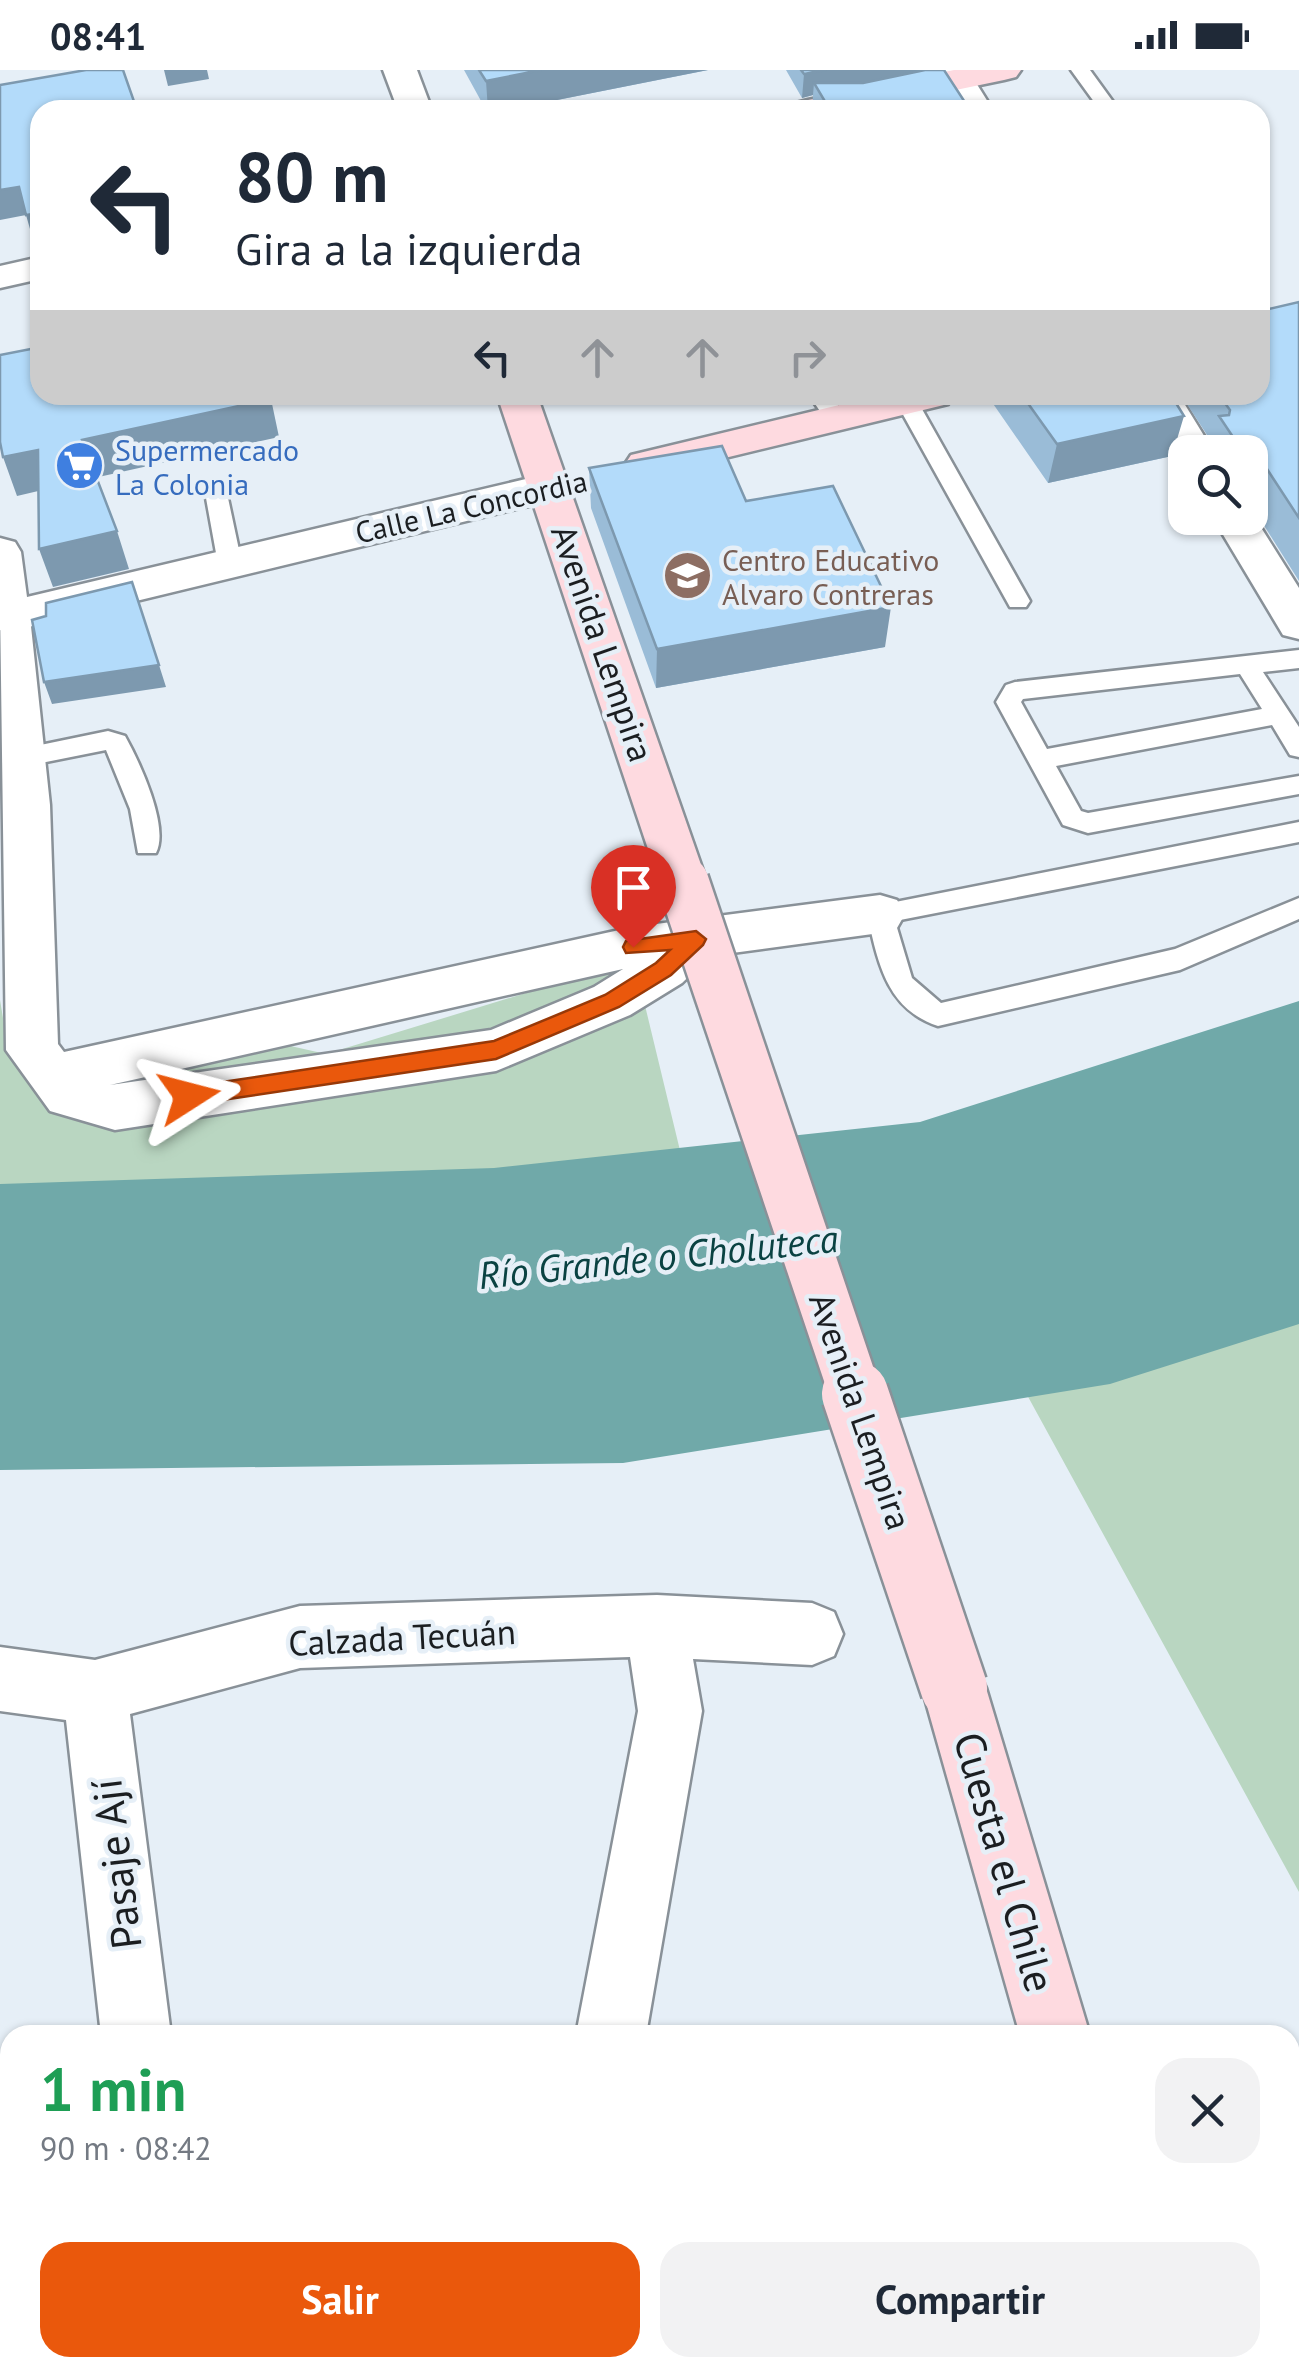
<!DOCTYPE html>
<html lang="es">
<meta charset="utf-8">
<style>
:root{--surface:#fff;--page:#f2f2f3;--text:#1f2937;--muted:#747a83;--accent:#ea580c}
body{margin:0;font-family:"PT Sans",sans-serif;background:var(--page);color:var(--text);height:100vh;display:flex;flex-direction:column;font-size:38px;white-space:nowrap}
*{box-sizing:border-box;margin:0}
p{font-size:32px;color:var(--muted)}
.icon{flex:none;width:55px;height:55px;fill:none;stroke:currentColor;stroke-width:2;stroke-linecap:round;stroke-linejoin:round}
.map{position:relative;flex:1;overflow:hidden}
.details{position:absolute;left:0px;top:1955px;width:1300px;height:352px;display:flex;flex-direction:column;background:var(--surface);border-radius:30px 30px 0 0;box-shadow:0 2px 8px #0004}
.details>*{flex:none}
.top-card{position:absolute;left:30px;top:30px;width:1240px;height:305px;border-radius:30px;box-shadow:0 2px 8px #0004;background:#fff;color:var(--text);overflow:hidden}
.tools{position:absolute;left:1168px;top:365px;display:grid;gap:20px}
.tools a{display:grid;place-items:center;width:100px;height:100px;border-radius:20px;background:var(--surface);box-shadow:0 2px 8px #0004;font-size:50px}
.pin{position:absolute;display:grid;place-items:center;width:85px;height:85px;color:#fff;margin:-102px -42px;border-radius:50% 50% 50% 0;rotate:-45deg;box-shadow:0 0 10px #0007}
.pin .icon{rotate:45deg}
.me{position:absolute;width:110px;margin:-55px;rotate:81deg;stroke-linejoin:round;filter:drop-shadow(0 0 8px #0008)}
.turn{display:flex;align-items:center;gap:35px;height:210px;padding:0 40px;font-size:45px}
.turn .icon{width:130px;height:130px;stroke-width:2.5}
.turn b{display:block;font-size:70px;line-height:85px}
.lanes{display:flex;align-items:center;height:95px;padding:0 40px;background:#0003;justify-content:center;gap:50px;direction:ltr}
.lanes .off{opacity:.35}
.round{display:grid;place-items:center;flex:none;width:105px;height:105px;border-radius:30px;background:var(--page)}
.overview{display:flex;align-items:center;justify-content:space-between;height:170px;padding:0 40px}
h1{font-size:60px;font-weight:700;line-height:75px;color:#1e9e55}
.action{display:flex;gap:20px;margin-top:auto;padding:20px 40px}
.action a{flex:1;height:115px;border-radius:30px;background:var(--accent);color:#fff;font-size:40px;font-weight:700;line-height:115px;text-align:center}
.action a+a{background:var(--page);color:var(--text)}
.status{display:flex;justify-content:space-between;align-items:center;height:70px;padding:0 50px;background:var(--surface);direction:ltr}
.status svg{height:28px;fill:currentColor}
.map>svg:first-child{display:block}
.green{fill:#b9d6c1}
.water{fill:#70a9a9}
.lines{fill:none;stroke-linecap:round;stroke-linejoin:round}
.service-casing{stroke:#899198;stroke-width:5}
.minor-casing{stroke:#899198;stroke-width:5}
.tertiary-casing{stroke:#899198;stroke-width:5}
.secondary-casing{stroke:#899198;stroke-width:5}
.service{fill:#fff;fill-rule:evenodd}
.minor{fill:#fff;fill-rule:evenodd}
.tertiary{fill:#fff;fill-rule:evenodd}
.secondary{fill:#fedae0;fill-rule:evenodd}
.secondary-bridge-far1-casing{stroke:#899198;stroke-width:56;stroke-linecap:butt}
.secondary-bridge-casing{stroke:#899198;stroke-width:71;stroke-linecap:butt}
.secondary-bridge-far1{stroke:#fedae0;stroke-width:51}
.secondary-bridge{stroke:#fedae0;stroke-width:66}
.wall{fill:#9abcd7}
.shaded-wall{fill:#7d99af}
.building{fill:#b3dbfa;stroke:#7d99af;stroke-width:2.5}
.route{fill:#ea580c;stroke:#983908;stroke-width:2.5}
.labels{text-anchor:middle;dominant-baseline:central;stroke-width:9;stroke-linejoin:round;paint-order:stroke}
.far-shop-label{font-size:30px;fill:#366cbe;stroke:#e6eff7;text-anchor:start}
.far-street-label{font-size:30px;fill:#1b1e21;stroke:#e6eff7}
.far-education-label{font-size:30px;fill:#785e54;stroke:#e6eff7;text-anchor:start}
.street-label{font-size:35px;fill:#1b1e21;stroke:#e6eff7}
.water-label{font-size:38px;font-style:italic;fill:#0a4242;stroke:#e6eff7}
.near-street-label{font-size:42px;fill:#1b1e21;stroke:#e6eff7}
</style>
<div class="status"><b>08:41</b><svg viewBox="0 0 49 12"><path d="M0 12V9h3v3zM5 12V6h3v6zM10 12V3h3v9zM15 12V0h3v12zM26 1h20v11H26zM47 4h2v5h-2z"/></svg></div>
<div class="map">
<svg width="1299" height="2306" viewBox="0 0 1299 2306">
<rect width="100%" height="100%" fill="#e6eff7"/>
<path class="green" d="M634 890 698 1155 0 1191V930L5 960 85 986 233 963 326 984Z
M1299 1136V1822L979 1237Z"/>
<path class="water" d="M1299 931V1254L1110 1314 623 1393 0 1400V1114L494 1098 920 1052Z"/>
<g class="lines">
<defs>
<path id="service" d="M1071 0H1090L1119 40H1100Z
M809 325H831L847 348 844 353H828Z
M907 325 918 332 1030 531 1026 537H1010L896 332Z
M217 420 228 428 242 494 230 502 218 494 206 428Z
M1299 580V598L1263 602 1299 657V687L1290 685 1272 655 1056 696 1081 741 1088 743 1299 706V724L1088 763 1063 755 996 632 1006 615 1015 612ZM1240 604 1262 639 1047 679 1021 632 1023 629Z
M108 661 125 666C139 691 170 757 156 783H138L130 739 106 680 21 697 12 695 8 688 12 681 21 679Z
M1299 752V772L895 851 912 908 941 933 1175 879 1299 828V849L1180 900 938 956C886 939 878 892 867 844L870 837Z"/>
<path id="minor" d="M383 0H417L432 40H398Z
M934 0H968L993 40H959Z
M8 532 24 536 30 547 50 735 58 974 64 982 633 857 880 825 897 830 905 844 897 858 880 863 710 886 682 913 630 945 496 1001 115 1060 50 1041 6 980 0 534ZM623 899 594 917 491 960 110 1015Z
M657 1525 812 1533 834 1542 843 1564 834 1586 812 1595 693 1589 702 1641 646 1965H576L638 1641 630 1587 300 1598 130 1644 171 1965H101L66 1650 0 1641V1577L95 1590 300 1536Z
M1299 2047V2119L1290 2123V2051Z
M137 2298H213L214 2306H138Z
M512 2298H588L586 2306H510Z
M727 2298H821L818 2306H723Z"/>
<path id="tertiary" d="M40 187V209L0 218V196Z
M1139 325H1179L1214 382H1185V393L1180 391Z
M551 403 566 407 572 417 566 427 8 562 0 560V468L15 472 21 482 27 527Z
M1250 440 1299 518V569L1283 565 1213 448H1250Z"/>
<path id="secondary" d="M954 0H1021L1016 7 1004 10 859 40H791L796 33 808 30Z
M497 325H537L707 812 700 825 683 831 666 825 659 812Z
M881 325H954L948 334 646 407 631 403 625 394 631 385Z
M954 1586 976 1596 986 1618 1090 1965H1020L922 1618 932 1596Z
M1112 2298H1188L1191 2306H1115Z"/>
</defs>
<use href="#service" class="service-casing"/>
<use href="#minor" class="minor-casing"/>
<use href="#tertiary" class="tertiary-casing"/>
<use href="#secondary" class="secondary-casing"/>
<use href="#service" class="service"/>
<use href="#minor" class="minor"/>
<use href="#tertiary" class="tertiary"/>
<use href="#secondary" class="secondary"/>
<defs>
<path id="secondary-bridge-far1" d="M683 812 856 1326"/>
<path id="secondary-bridge" d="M855 1324 954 1618"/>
</defs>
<use href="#secondary-bridge-far1" class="secondary-bridge-far1-casing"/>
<use href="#secondary-bridge" class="secondary-bridge-casing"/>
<use href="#secondary-bridge-far1" class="secondary-bridge-far1"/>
<use href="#secondary-bridge" class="secondary-bridge"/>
</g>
<path class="wall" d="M464 0H708L507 40H486Z
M786 0H944L970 40H812L813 25 802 28Z
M1299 232V511L1253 438H1250V382H1208L1211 371 1181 325H1260Z
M987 325H1171L1172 386 1048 413Z
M589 398 746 431 885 577 656 618 591 438Z"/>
<path class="shaded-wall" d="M164 0H207L209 9 168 16Z
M541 0H708L507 40H488L486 11Z
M826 0H925L821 24 814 13 813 25 802 28 804 4Z
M19 117 40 143V172L34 173 26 145 0 150V120Z
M271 329 279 367 94 408 82 370Z
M1184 346 1172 386 1048 413 1057 374Z
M38 380 51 418 17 426 3 387Z
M117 461 129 499 53 517 39 479Z
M891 537 885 577 656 618 657 579Z
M159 595 166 617 52 634 44 612Z"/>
<path class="building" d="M86 0H123L137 40H40V143L26 145 19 117 0 120V15Z
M479 0H541L486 11Z
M801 0H826L804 4Z
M925 0H944L970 40H830L814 13H863Z
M1299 232V448L1267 399 1261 398 1258 405 1250 393V382H1243L1219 346 1229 345 1230 340 1219 325H1260V241Z
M36 266H40V325H270L271 329 82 370 117 461 39 479 38 380 3 387 0 372V285L36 278Z
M1022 325H1171L1184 346 1057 374Z
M722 376 746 431 833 416 891 537 657 579 589 398Z
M132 512 159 595 44 612 32 550 46 546V533Z"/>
<path class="route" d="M696 861 706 869 703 875 671 905 619 937 496 989 189 1035 178 1026 189 1017 494 971 605 925 656 893 670 880 626 883 623 877 626 871Z"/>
<defs>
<symbol id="supermarket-disc" viewBox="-11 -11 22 22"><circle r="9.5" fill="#3f7fe0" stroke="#e6eff7"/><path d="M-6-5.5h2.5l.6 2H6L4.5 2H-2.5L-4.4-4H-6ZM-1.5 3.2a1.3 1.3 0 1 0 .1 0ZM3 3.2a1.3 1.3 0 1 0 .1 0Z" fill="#fff"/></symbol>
<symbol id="school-disc" viewBox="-11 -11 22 22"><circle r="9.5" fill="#8d6e63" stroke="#e6eff7"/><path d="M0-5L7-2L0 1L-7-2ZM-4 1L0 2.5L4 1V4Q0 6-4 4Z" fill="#fff"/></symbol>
</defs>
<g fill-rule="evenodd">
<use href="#supermarket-disc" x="52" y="368" width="55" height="55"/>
<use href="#school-disc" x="660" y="478" width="55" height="55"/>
</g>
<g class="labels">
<g class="far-shop-label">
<text x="115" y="379">Supermercado<tspan x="115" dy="34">La Colonia</tspan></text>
</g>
<g class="far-street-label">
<text transform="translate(471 436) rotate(-13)">Calle La Concordia</text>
</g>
<g class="far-education-label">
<text x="722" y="489">Centro Educativo<tspan x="722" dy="34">Alvaro Contreras</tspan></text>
</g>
<g class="street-label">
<text transform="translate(603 573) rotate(71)">Avenida Lempira</text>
<text transform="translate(861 1341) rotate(71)">Avenida Lempira</text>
<text transform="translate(402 1567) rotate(-3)">Calzada Tecuán</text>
</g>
<g class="water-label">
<text transform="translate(658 1186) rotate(-6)">Río Grande o Choluteca</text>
</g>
<g class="near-street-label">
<text transform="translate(1005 1792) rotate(74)">Cuesta el Chile</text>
<text transform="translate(116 1794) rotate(-97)">Pasaje Ají</text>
</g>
</g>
</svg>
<div class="tools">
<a><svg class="icon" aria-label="search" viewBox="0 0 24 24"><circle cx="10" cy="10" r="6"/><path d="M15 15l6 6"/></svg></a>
</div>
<div class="pin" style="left:633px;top:877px;background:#d93025"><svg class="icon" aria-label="arrive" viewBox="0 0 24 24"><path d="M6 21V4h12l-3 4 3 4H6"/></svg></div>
<svg class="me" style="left:189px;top:1026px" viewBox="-20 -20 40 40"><path d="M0-17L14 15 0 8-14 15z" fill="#ea580c" stroke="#fff" stroke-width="4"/></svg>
<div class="top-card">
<div class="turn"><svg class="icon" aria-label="left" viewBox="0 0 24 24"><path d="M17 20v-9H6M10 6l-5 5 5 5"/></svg><div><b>80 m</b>Gira a la izquierda</div></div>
<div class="lanes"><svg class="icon" aria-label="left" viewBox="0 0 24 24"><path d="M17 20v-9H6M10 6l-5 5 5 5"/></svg><svg class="icon off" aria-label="ahead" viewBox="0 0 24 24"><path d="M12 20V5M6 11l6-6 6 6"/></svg><svg class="icon off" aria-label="ahead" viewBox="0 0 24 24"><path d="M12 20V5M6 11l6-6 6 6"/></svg><svg class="icon off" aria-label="right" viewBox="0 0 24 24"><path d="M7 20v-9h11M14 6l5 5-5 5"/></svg></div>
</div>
<section class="details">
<div class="overview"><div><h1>1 min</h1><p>90 m · 08:42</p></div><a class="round"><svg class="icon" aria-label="close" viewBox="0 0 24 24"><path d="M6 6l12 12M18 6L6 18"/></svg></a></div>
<div class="action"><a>Salir</a><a>Compartir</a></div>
</section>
</div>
